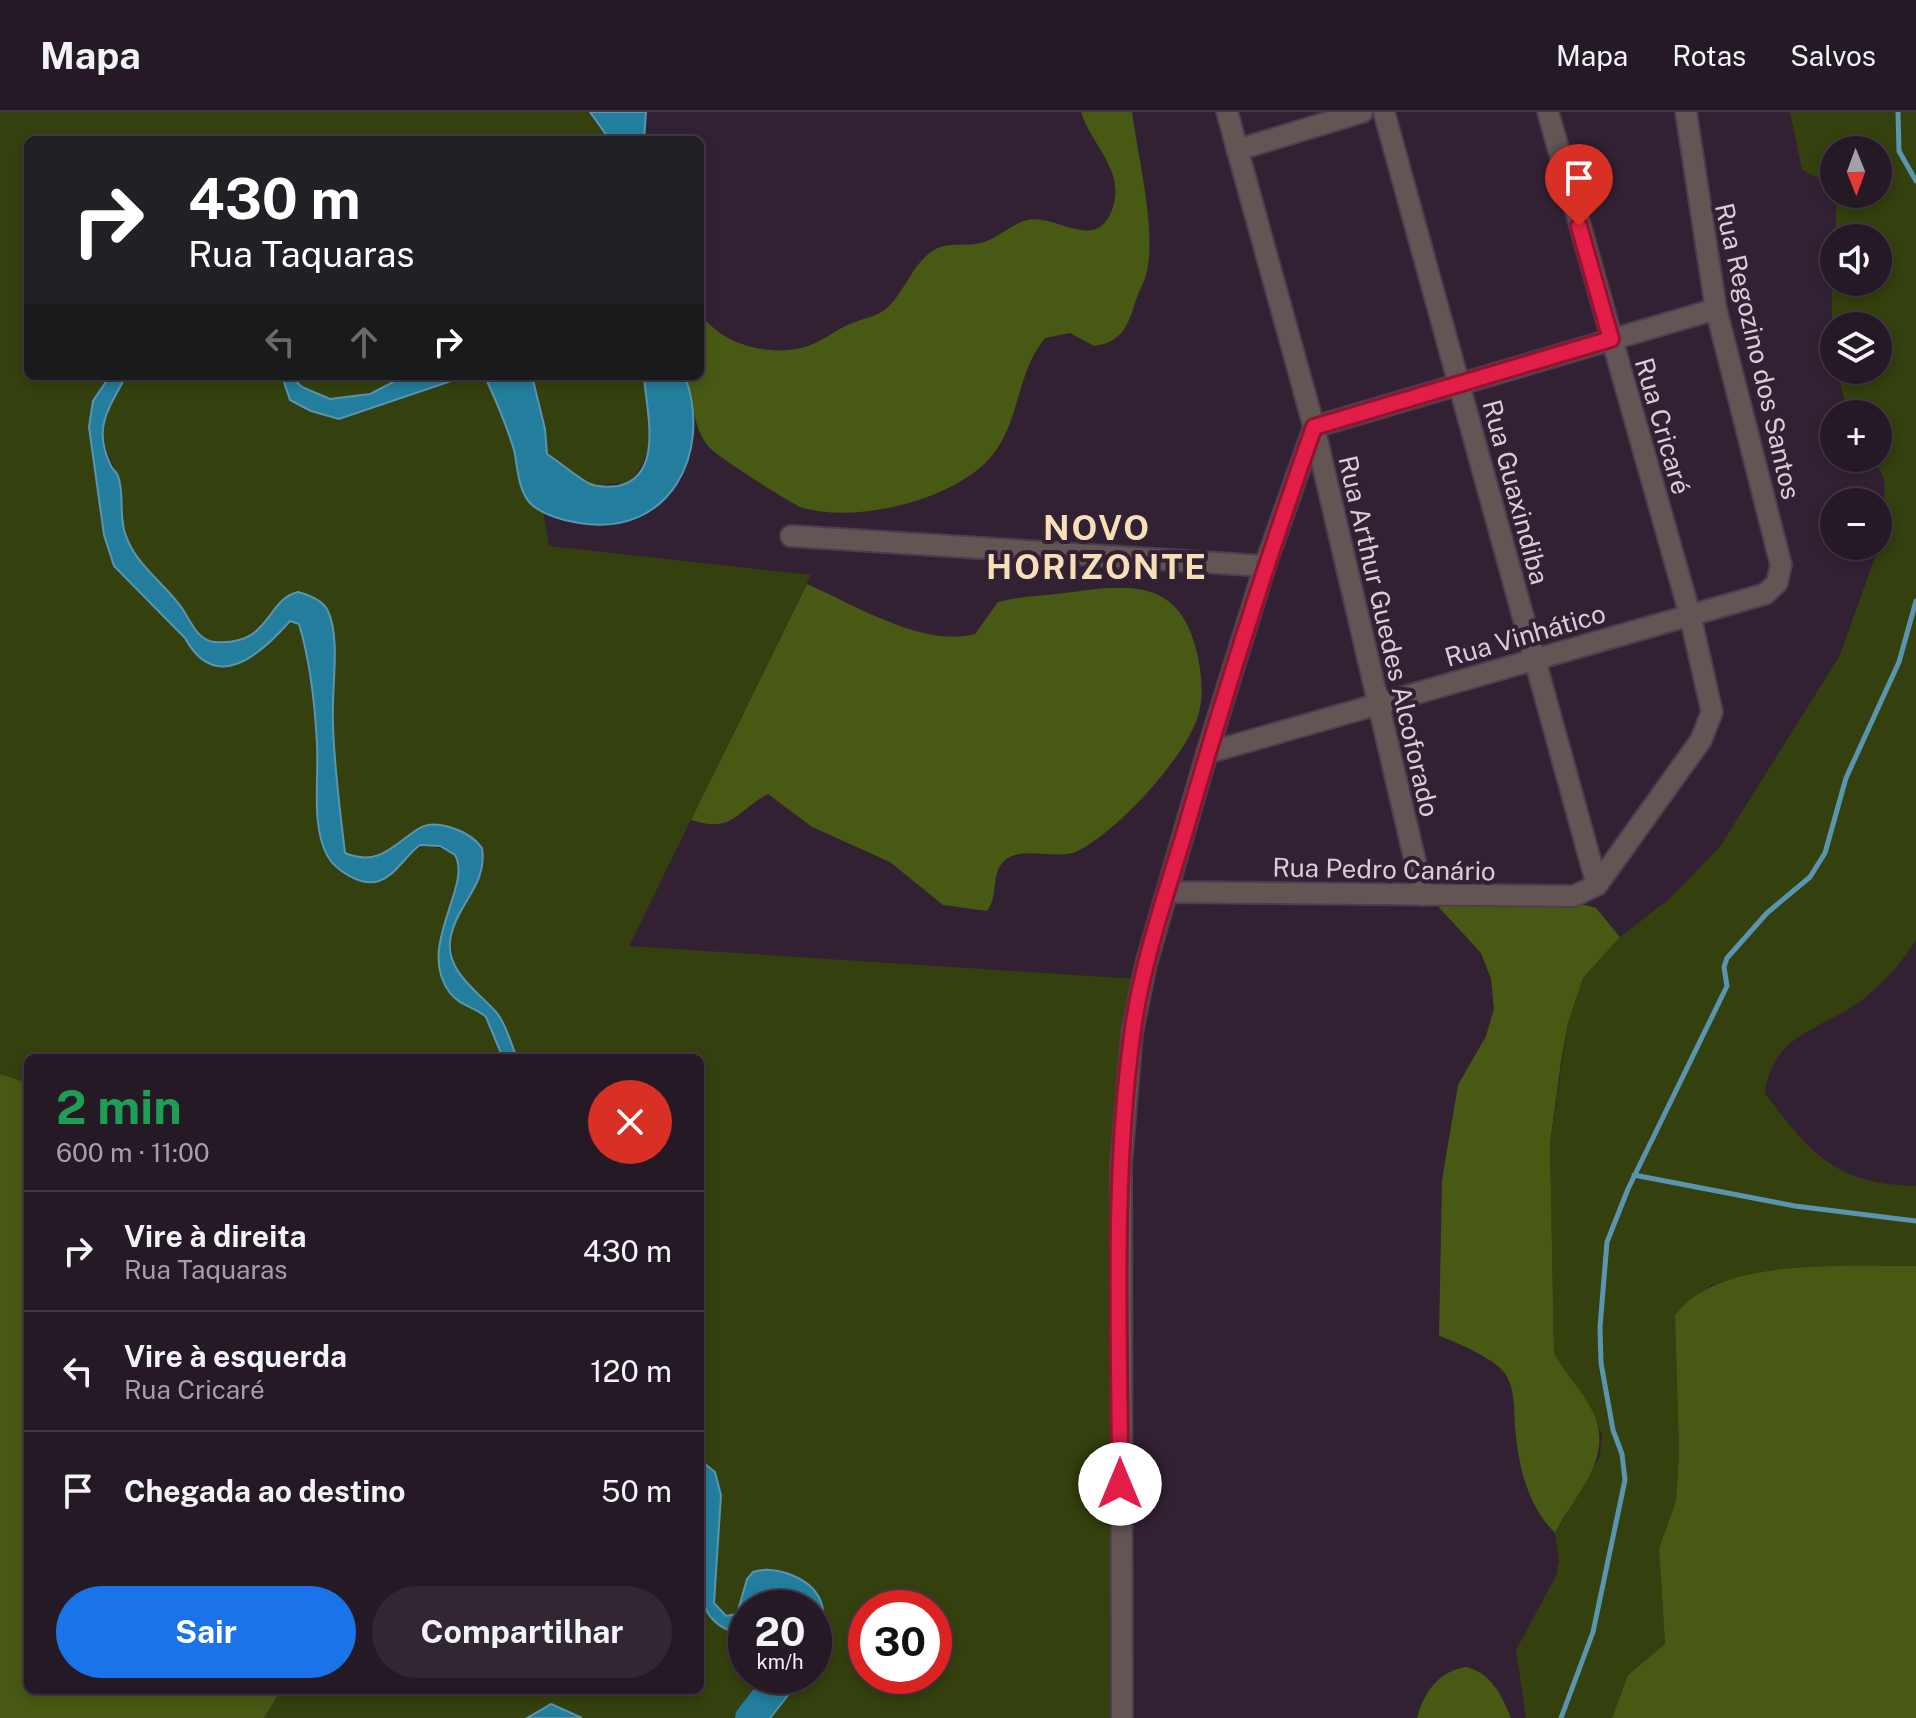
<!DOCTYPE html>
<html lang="pt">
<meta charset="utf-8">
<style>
:root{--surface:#261926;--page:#322632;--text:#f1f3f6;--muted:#a4a0a7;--line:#423843;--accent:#1a73e8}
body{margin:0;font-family:"Public Sans",sans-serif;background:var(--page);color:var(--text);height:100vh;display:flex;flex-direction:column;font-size:30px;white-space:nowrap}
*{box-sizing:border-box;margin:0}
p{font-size:26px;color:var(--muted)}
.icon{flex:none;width:44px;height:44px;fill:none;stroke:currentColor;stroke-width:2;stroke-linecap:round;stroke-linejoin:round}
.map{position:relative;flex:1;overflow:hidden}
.panel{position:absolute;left:24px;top:942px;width:680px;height:640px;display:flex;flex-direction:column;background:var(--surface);border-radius:12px;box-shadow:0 4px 12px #0003,0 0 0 2px var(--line)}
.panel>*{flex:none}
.banner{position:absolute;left:24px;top:24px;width:680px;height:244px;border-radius:12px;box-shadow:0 4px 12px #0003,0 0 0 2px var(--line);background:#202124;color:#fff;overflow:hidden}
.needle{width:52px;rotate:179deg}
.tools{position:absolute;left:1820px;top:24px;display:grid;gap:16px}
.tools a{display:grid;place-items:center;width:72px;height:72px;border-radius:50%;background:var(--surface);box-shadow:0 4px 12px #0003,0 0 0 2px var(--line);font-size:40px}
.speed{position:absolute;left:728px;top:1478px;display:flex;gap:16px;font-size:40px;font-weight:700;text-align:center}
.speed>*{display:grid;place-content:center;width:104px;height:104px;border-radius:50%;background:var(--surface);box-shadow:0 4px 12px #0003,0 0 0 2px var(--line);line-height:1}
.speed small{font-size:20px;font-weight:400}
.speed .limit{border:12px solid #d22;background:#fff;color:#111}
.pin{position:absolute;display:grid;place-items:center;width:68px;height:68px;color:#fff;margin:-82px -34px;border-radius:50% 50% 50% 0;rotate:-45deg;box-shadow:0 0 8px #0007}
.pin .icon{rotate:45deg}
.me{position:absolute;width:88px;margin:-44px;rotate:0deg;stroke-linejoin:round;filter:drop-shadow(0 0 6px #0008)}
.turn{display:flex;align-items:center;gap:28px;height:168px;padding:0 32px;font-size:36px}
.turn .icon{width:104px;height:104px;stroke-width:2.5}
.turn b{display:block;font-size:56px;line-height:68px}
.lanes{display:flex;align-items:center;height:76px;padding:0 32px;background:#0003;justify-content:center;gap:40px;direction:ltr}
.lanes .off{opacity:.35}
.round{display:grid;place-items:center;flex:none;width:84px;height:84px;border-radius:42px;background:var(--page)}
.headline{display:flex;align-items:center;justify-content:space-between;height:136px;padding:0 32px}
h1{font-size:48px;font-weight:700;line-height:60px;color:#1e9e55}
.cta{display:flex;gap:16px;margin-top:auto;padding:16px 32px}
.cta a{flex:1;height:92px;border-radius:48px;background:var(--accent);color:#fff;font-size:32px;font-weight:700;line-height:92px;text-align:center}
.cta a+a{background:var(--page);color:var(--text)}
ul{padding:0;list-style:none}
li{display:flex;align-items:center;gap:24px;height:120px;padding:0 32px;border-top:2px solid var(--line)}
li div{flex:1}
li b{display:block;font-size:30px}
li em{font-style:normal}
header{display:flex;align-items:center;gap:48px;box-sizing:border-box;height:112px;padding:0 40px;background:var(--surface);border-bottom:2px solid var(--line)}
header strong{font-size:38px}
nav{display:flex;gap:44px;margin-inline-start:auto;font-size:28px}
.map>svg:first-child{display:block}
.green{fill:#34400d;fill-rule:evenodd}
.forest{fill:#485914}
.water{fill:#237d9d;stroke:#5995af;stroke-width:2}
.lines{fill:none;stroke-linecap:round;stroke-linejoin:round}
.stream{stroke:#5995af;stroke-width:5}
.river{stroke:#237d9d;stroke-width:30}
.minor-casing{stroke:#4d3d4e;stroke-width:24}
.minor{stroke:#625554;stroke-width:20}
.route-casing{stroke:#92132f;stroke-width:20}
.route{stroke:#e11d48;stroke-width:14}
.labels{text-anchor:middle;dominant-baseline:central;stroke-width:8;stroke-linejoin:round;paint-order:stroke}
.street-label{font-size:26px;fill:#d8cdd9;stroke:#322133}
.district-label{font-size:34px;font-weight:bold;letter-spacing:2px;fill:#f9dfb7;stroke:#322133}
</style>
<header>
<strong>Mapa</strong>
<nav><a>Mapa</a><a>Rotas</a><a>Salvos</a></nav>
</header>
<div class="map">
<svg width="1916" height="1606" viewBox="0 0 1916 1606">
<rect width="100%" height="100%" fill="#322133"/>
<path class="green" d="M0 0H590L609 26 28 28V264H110L93 289 89 315 103 423 114 454 185 526C216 582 261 541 290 508L299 512 310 560 317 636 316 693 327 742 397 757C413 731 430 729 455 743 473 774 415 834 450 881 460 894 475 895 486 905L503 946H28V971L0 962Z
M1790 0H1916V828C1904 848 1881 874 1862 888 1821 918 1772 922 1765 981 1811 1043 1836 1072 1916 1074V1154L1737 1167 1711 1173 1675 1204 1679 1338 1676 1389 1659 1436 1665 1532 1628 1563 1612 1606H1526L1516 1538 1556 1464 1559 1449 1555 1421 1600 1344 1602 1323 1591 1296 1567 1266 1554 1241 1550 1031 1568 911 1583 866 1620 825 1668 788 1719 736 1839 545 1886 415 1884 367 1874 346H1878V302H1848L1837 258H1878V214H1834V242C1831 226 1831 157 1834 141V170H1878V126H1836V82H1878V38H1834V77L1832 72 1802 58Z
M126 264H282L290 288 374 296 471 264 487 269C497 291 509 316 514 340 520 364 520 385 543 399L549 434 811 463 629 834 1137 867 1131 889 1121 1435 1132 1606H770L803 1564H814C814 1511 842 1490 783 1459L747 1467 738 1502 726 1504 714 1491 721 1383 715 1360 700 1348V946H517L498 901 476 884 454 852 450 823 478 730C412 680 403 765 344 741 341 698 334 655 333 611 331 575 341 533 328 499L285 488C265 513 227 553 196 518 188 509 184 496 175 488 157 469 137 450 126 425 118 406 125 383 118 365 111 345 96 326 104 301 108 288 120 276 126 264ZM866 1496H934V1564H866Z
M290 264H405C368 284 322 303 290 264Z
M532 264H644C648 305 660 341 628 371L591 373 547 342 545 317Z
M774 1480 790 1489 792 1496H766V1482Z
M700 1484 717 1512 746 1524V1564H783L778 1577 750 1606H582L551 1592 527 1606H264L281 1578H700Z"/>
<path class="forest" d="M1081 0H1132C1138 45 1156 116 1147 159 1145 169 1139 179 1136 188 1128 213 1123 230 1094 234L1070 221 1045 226C1016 261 1020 312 990 346 951 389 858 411 803 396 793 393 720 346 711 337 693 320 693 286 685 264H700V199C717 233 774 246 808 234 823 229 835 218 850 212 863 206 878 205 888 195 906 178 912 152 934 138 947 130 961 134 975 132 994 130 1006 115 1024 109 1054 98 1097 145 1113 95 1125 58 1090 31 1081 0Z
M807 472C853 492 923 536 975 522L998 490C1020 484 1042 484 1064 481 1120 474 1174 463 1194 530 1200 550 1204 576 1200 596 1193 639 1114 724 1075 740 1054 748 1021 733 1004 749 990 763 999 784 987 799L943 793 890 750 812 715 768 682C734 701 733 721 691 708Z
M1433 789 1575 790 1596 796 1620 825 1583 866 1568 911 1561 950 1550 1031 1554 1241C1565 1262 1582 1278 1592 1298 1616 1345 1576 1380 1555 1421 1527 1393 1518 1353 1515 1314 1514 1296 1515 1275 1504 1260 1494 1247 1455 1229 1439 1224L1442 1068 1458 973 1486 924 1494 897 1491 867 1481 841Z
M0 962 28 971V1578H281L264 1606H0Z
M1916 1154V1606H1612L1628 1563 1665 1532 1659 1436 1676 1389 1679 1338 1675 1204C1715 1144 1851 1155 1916 1154Z
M1466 1555C1491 1561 1502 1583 1511 1606H1417C1424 1580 1439 1559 1466 1555Z"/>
<path class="water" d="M590 0H646L644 28H610Z
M110 264H126C109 296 92 316 111 354 113 358 117 360 118 364 125 382 118 405 126 424 136 452 161 469 178 491 189 503 195 528 214 530 271 535 265 488 298 480 309 483 323 488 328 499 341 527 331 580 333 611 334 655 340 698 345 741 379 755 393 733 418 717 436 705 471 720 482 736 488 772 458 791 451 823 443 859 478 879 496 900 506 911 511 932 517 946H503L486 905C475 895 460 894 450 881 415 835 473 774 455 743L440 734 420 733C405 744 396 763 379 769 361 775 335 758 327 743 311 713 319 666 317 633 315 592 311 552 299 512L290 509C261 542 216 583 185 526L114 454 104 423 89 315 93 289Z
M282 264H290L302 275 330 287 370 282 405 264H466L339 307 311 299 290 288Z
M471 264H532L545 317 547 342C561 351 574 363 588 371 596 375 609 375 618 374 665 364 646 298 644 264H685C713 342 669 426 579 411 564 409 540 402 529 390 517 374 518 355 514 338 507 314 497 291 487 269Z
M700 1348 715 1360 721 1383 714 1491 726 1504 737 1502 747 1467 753 1460C776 1452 815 1467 822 1493 826 1506 817 1524 814 1537V1496H792L790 1489 774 1481 766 1482V1496H746V1524C687 1511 703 1469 704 1423 704 1398 700 1374 700 1348Z
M783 1564H803L770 1606H750L778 1577Z
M551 1592 582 1606H527Z"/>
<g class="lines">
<path class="stream" d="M1898 0 1899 39 1916 69
M1634 1063 1795 1094 1916 1109
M1561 1606 1593 1520 1625 1368 1622 1342 1613 1318 1601 1251 1600 1215 1607 1130 1628 1077 1727 874 1724 855 1727 846 1767 801 1810 765 1825 741 1846 666 1899 550 1916 489"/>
<path class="river" d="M750 1606 783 1564"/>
<defs>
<path id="minor" d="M1227 0 1314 315 1423 783
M1384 0 1597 773
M1237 38 1362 0
M791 424 1265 454
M1207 641 1765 482 1777 471 1781 453 1716 197 1686 0
M1167 780 1574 784 1597 773 1701 628 1712 600 1690 503 1548 0
M1122 1606 1121 1053 1132 921 1146 852 1207 641 1265 454 1314 315 1716 197"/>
</defs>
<use href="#minor" class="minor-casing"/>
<use href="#minor" class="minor"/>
</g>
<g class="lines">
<defs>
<path id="route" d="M1120 1372C1120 1224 1112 1072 1132 924 1141 854 1165 786 1185 719 1224 583 1267 448 1314 315L1611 227 1579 114"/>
</defs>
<use href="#route" class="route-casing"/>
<use href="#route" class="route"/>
</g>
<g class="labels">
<g class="street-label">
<text transform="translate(1758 239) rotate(77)">Rua Regozino dos Santos</text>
<text transform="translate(1663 314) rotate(74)">Rua Cricaré</text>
<text transform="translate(1516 380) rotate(75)">Rua Guaxindiba</text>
<text transform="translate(1525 523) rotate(-16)">Rua Vinhático</text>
<text transform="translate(1389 524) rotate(77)">Rua Arthur Guedes Alcoforado</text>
<text transform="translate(1384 757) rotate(1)">Rua Pedro Canário</text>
</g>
<g class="district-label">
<text x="1097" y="416">NOVO<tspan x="1097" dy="39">HORIZONTE</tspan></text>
</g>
</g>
</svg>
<div class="tools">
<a><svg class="needle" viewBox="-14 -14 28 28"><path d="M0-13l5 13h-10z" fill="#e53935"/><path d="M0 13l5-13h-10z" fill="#a4a0a7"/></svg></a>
<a><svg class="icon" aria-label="sound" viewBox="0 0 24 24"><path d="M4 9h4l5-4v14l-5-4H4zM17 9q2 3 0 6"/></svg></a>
<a><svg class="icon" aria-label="layers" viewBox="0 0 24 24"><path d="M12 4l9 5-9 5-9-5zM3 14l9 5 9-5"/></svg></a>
<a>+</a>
<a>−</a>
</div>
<div class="speed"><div>20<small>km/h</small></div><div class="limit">30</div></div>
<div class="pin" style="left:1579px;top:114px;background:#d93025"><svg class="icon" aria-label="arrive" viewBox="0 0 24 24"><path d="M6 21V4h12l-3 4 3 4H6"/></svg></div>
<svg class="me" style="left:1120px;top:1372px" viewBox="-20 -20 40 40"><circle r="19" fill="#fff"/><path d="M0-13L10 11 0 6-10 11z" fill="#e11d48"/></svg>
<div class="banner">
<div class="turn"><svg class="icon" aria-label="right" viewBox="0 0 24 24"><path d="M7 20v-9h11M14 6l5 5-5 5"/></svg><div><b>430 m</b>Rua Taquaras</div></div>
<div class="lanes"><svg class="icon off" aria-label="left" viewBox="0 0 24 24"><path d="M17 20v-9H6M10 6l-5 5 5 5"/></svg><svg class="icon off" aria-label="ahead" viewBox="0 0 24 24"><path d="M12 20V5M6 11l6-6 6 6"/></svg><svg class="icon" aria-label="right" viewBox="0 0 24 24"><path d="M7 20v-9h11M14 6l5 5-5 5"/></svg></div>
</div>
<section class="panel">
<div class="headline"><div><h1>2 min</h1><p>600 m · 11:00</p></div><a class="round" style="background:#d93025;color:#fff"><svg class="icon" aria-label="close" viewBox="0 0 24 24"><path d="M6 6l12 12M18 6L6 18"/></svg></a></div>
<ul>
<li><svg class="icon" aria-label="right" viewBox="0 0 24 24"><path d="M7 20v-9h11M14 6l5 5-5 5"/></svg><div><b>Vire à direita</b><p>Rua Taquaras</p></div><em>430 m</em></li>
<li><svg class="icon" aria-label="left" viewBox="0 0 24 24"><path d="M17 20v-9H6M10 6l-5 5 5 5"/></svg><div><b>Vire à esquerda</b><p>Rua Cricaré</p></div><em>120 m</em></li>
<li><svg class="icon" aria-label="arrive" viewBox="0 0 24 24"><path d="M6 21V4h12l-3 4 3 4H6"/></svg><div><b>Chegada ao destino</b></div><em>50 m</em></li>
</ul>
<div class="cta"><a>Sair</a><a>Compartilhar</a></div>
</section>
</div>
